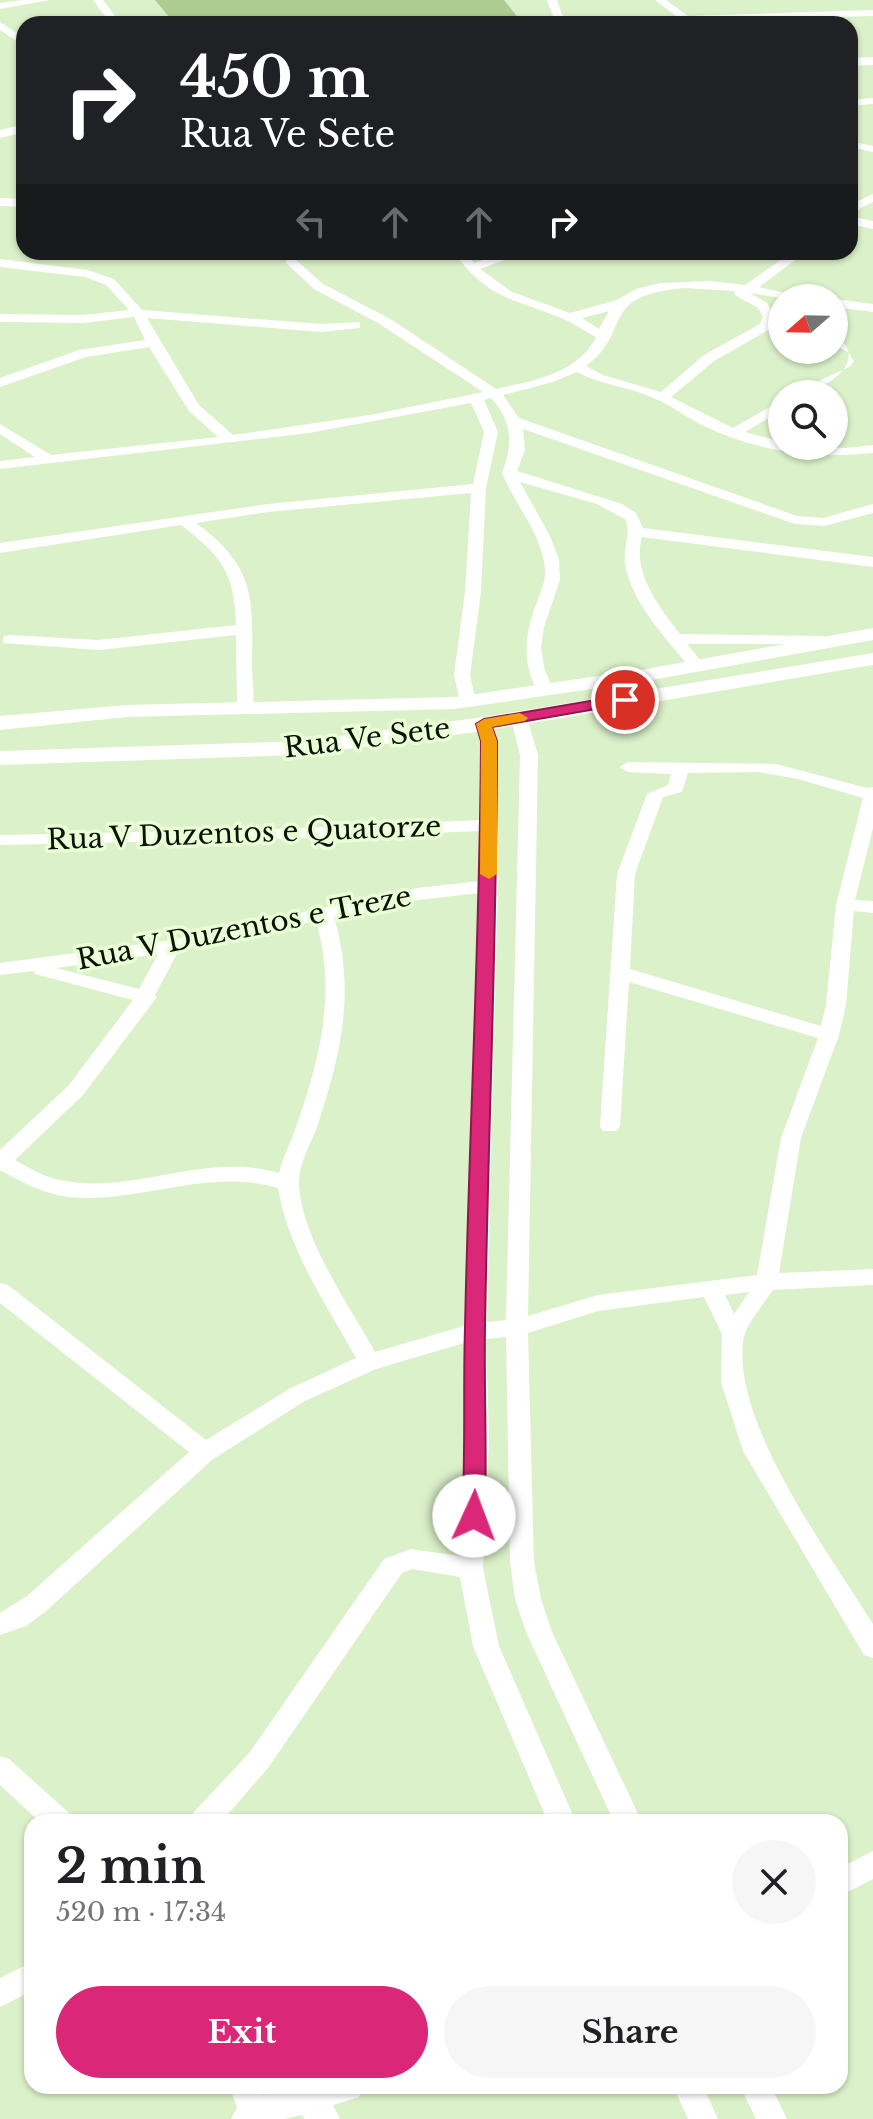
<!DOCTYPE html>
<meta charset="utf-8">
<style>
:root{--surface:#fff;--page:#f6f6f6;--text:#202124;--muted:#757577;--accent:#db2777}
body{margin:0;font-family:"Libre Baskerville",serif;background:var(--page);color:var(--text);height:100vh;display:flex;flex-direction:column;font-size:30px;white-space:nowrap}
*{box-sizing:border-box;margin:0}
p{font-size:26px;color:var(--muted)}
.icon{flex:none;width:44px;height:44px;fill:none;stroke:currentColor;stroke-width:2;stroke-linecap:round;stroke-linejoin:round}
.map{position:relative;flex:1;overflow:hidden}
.panel{position:absolute;left:24px;top:1814px;width:824px;height:280px;display:flex;flex-direction:column;background:var(--surface);border-radius:24px;box-shadow:0 2px 6px #0004}
.panel>*{flex:none}
.hud{position:absolute;left:16px;top:16px;width:842px;height:244px;border-radius:24px;box-shadow:0 2px 6px #0004;background:#202124;color:#fff;overflow:hidden}
.needle{width:52px;rotate:250deg}
.tools{position:absolute;left:768px;top:284px;display:grid;gap:16px}
.tools a{display:grid;place-items:center;width:80px;height:80px;border-radius:50%;background:var(--surface);box-shadow:0 2px 6px #0004;font-size:40px}
.pin{position:absolute;display:grid;place-items:center;width:68px;height:68px;color:#fff;margin:-34px;border:4px solid #fff;border-radius:50%;box-shadow:0 2px 8px #0007}
.me{position:absolute;width:88px;margin:-44px;rotate:2deg;stroke-linejoin:round;filter:drop-shadow(0 0 6px #0008)}
.turn{display:flex;align-items:center;gap:28px;height:168px;padding:0 32px;font-size:36px}
.turn .icon{width:104px;height:104px;stroke-width:2.5}
.turn b{display:block;font-size:56px;line-height:68px}
.lanes{display:flex;align-items:center;height:76px;padding:0 32px;background:#0003;justify-content:center;gap:40px;direction:ltr}
.lanes .off{opacity:.35}
.round{display:grid;place-items:center;flex:none;width:84px;height:84px;border-radius:42px;background:var(--page)}
.headline{display:flex;align-items:center;justify-content:space-between;height:136px;padding:0 32px}
h1{font-size:48px;font-weight:800;line-height:60px}
.button{display:flex;gap:16px;margin-top:auto;padding:16px 32px}
.button a{flex:1;height:92px;border-radius:48px;background:var(--accent);color:#fff;font-size:32px;font-weight:800;line-height:92px;text-align:center}
.button a+a{background:var(--page);color:var(--text)}
.map>svg:first-child{display:block}
.green{fill:#accc90}
.lines{fill:none;stroke-linecap:round;stroke-linejoin:round}
.minor{fill:#fff;fill-rule:evenodd}
.major{fill:#fff;fill-rule:evenodd}
.route{fill:#db2777;stroke:#8e194d;stroke-width:2}
.slow{fill:#f59e0b}
.labels{text-anchor:middle;dominant-baseline:central;stroke-width:7;stroke-linejoin:round;paint-order:stroke}
.street-label{font-size:28px;fill:#0b1205;stroke:#e9ffd6}
</style>
<div class="map">
<svg width="873" height="2119" viewBox="0 0 873 2119">
<rect width="100%" height="100%" fill="#dbf1c9"/>
<path class="green" d="M155 0H504L523 24H175Z"/>
<g class="lines">
<path class="minor" d="M23 0H50L0 9V3Z
M93 0H103L121 24H111Z
M547 0H557L564 20 676 16 655 0H666L688 16 873 10V16L556 24Z
M0 22 24 38V46L0 30Z
M873 98V104L850 106V100Z
M850 141 873 146V152L850 147Z
M873 194V202L850 213V205Z
M0 198 24 199V207L0 206Z
M850 216 873 221V229L850 224Z
M288 252H300L296 260 323 284 392 320 496 389C531 381 578 374 596 337 586 332 578 326 568 321 517 298 489 302 454 252H466L474 263 508 252H526L480 269 512 292 570 313 617 300 636 289 661 283 709 281 745 285 792 252H806L759 287 807 298H782L750 293 767 303 775 317 770 329 714 361 671 397 733 428 782 400V410L745 432 782 442V446L846 448 873 445V453C815 459 759 452 706 427 689 419 674 407 658 400 632 387 603 386 577 372L553 382 503 395 519 418 797 516 823 518 873 504V513L824 526 795 524 523 429 525 450 517 471 622 504 636 513 643 528 873 557V567L642 537C632 573 659 607 680 634L823 636 829 638V644H687L705 666 697 671 691 669C667 639 631 603 625 563 623 548 631 534 626 520L597 504 520 482 549 534 559 559 560 580 544 627 541 647 544 667 553 691 551 694H539C522 665 524 636 536 605 540 593 546 582 545 569 542 534 515 505 502 473 513 444 513 422 491 398L484 400 498 432 486 488 481 592 470 675 476 702 474 706H462L460 702 454 675 465 592 471 493 268 512 196 523C256 567 253 598 252 667 252 680 256 699 251 711H239L237 707 236 635 99 650 3 643V637L9 635 99 640 236 625C234 571 222 557 181 525L0 553V543L268 504 473 484 484 432 471 403 309 433 0 469V461L35 457 0 434V424L51 455 218 437 189 411 149 347 86 357 0 387V378L79 350 145 340 134 317 83 323 0 322V314L83 315 129 310 106 285 85 277 0 267V259L87 270 114 279 142 310 321 324 360 322V328L321 332 147 318 199 405 233 435 370 415 483 392 378 323 314 289 286 263ZM684 288 734 291 735 295 758 308 763 317 760 324 704 355 661 392 603 375 586 366C634 331 596 296 684 288ZM609 311 599 329 582 318Z
M834 299 873 304V312L834 307Z
M834 335C873 358 826 394 791 394L849 367 854 362 849 353 834 344Z
M519 713 527 718 538 755 528 1316 598 1295 757 1275 781 1138 818 1038 629 982 620 1126 617 1131H603L600 1126 617 874 647 794 668 785 671 774 628 772 619 767 628 762 776 764 867 788 873 787V828L855 900 873 901V913L854 911 846 1005 839 1035 801 1138 779 1273 873 1269V1285L773 1290C765 1303 747 1322 744 1337 728 1418 831 1556 873 1624V1658L864 1655 743 1451 721 1382 722 1334 704 1297 598 1311 528 1333 534 1562 541 1599 552 1632 642 1822H614L526 1632 515 1599 510 1562 506 1337 486 1339 489 1439 483 1568 499 1646 576 1822H548L473 1646 460 1577 412 1569 402 1573 268 1768 221 1822H189L193 1813 250 1752 384 1559 411 1549 459 1556 465 1439 464 1343 376 1369 305 1401 213 1459 45 1612 26 1626 0 1635V1613L27 1596 189 1452 0 1303V1283L8 1285 206 1440 289 1389 356 1358C326 1304 288 1249 278 1188 207 1167 140 1204 69 1197 44 1194 21 1182 0 1170V1150L69 1085 133 1000 35 974 33 971 0 975V963L172 940 417 888 480 881V831L281 839 0 845V835L281 829 480 820 481 741 476 724 478 720H490L497 741 498 886 487 1322 506 1320 520 755 511 718ZM758 772 798 779 863 798 836 905 826 1005 821 1026 630 969 635 874 663 797 682 792 688 773ZM480 893 464 1326 375 1352C349 1305 302 1239 299 1185 298 1165 310 1145 317 1127 341 1054 356 993 334 917L417 900ZM316 921C337 992 320 1059 296 1127 291 1142 283 1157 279 1173 203 1151 133 1196 60 1180 44 1177 29 1168 15 1160L83 1095 157 997 155 995 179 950ZM158 954 139 989 56 968ZM749 1292 734 1314 725 1295Z
M0 1756 9 1759 69 1813 73 1822H40L0 1785Z
M873 1851V1879L840 1896V1868Z
M32 1962V1991L0 2007V1978Z
M229 2086H259L263 2095 296 2086H363L359 2097 333 2105 340 2119H305L301 2115 285 2119H231L237 2107Z
M673 2086H703L718 2119H688Z
M740 2086H771L787 2119H756Z"/>
<path class="major" d="M873 57V65L850 66V58Z
M24 124V132L0 138V130Z
M873 628V640L646 681 455 709 127 717 0 730V716L127 705 455 697 646 669Z
M873 653V665L484 731 301 755 0 765V751L301 741 484 717Z"/>
</g>
<path class="route" d="M625 695 631 697V703L492 727 497 741C497 937 488 1133 485 1328 484 1391 487 1453 485 1516L481 1522 474 1525 466 1522 462 1516C466 1453 463 1391 465 1328 469 1133 480 937 481 741L476 724 484 719Z"/>
<path class="slow" d="M520 713 528 718 525 721 492 727 497 741V874L489 879 480 874 481 741 476 724 484 719Z"/>
<g class="labels">
<g class="street-label">
<text transform="translate(367 738) rotate(-7)">Rua Ve Sete</text>
<text transform="translate(244 833) rotate(-2)">Rua V Duzentos e Quatorze</text>
<text transform="translate(244 928) rotate(-11)">Rua V Duzentos e Treze</text>
</g>
</g>
</svg>
<div class="tools">
<a><svg class="needle" viewBox="-14 -14 28 28"><path d="M0-13l5 13h-10z" fill="#e53935"/><path d="M0 13l5-13h-10z" fill="#757577"/></svg></a>
<a><svg class="icon" aria-label="search" viewBox="0 0 24 24"><circle cx="10" cy="10" r="6"/><path d="M15 15l6 6"/></svg></a>
</div>
<div class="pin" style="left:625px;top:700px;background:#d93025"><svg class="icon" aria-label="arrive" viewBox="0 0 24 24"><path d="M6 21V4h12l-3 4 3 4H6"/></svg></div>
<svg class="me" style="left:474px;top:1516px" viewBox="-20 -20 40 40"><circle r="19" fill="#fff"/><path d="M0-13L10 11 0 6-10 11z" fill="#db2777"/></svg>
<div class="hud">
<div class="turn"><svg class="icon" aria-label="right" viewBox="0 0 24 24"><path d="M7 20v-9h11M14 6l5 5-5 5"/></svg><div><b>450 m</b>Rua Ve Sete</div></div>
<div class="lanes"><svg class="icon off" aria-label="left" viewBox="0 0 24 24"><path d="M17 20v-9H6M10 6l-5 5 5 5"/></svg><svg class="icon off" aria-label="ahead" viewBox="0 0 24 24"><path d="M12 20V5M6 11l6-6 6 6"/></svg><svg class="icon off" aria-label="ahead" viewBox="0 0 24 24"><path d="M12 20V5M6 11l6-6 6 6"/></svg><svg class="icon" aria-label="right" viewBox="0 0 24 24"><path d="M7 20v-9h11M14 6l5 5-5 5"/></svg></div>
</div>
<section class="panel">
<div class="headline"><div><h1>2 min</h1><p>520 m · 17:34</p></div><a class="round"><svg class="icon" aria-label="close" viewBox="0 0 24 24"><path d="M6 6l12 12M18 6L6 18"/></svg></a></div>
<div class="button"><a>Exit</a><a>Share</a></div>
</section>
</div>
